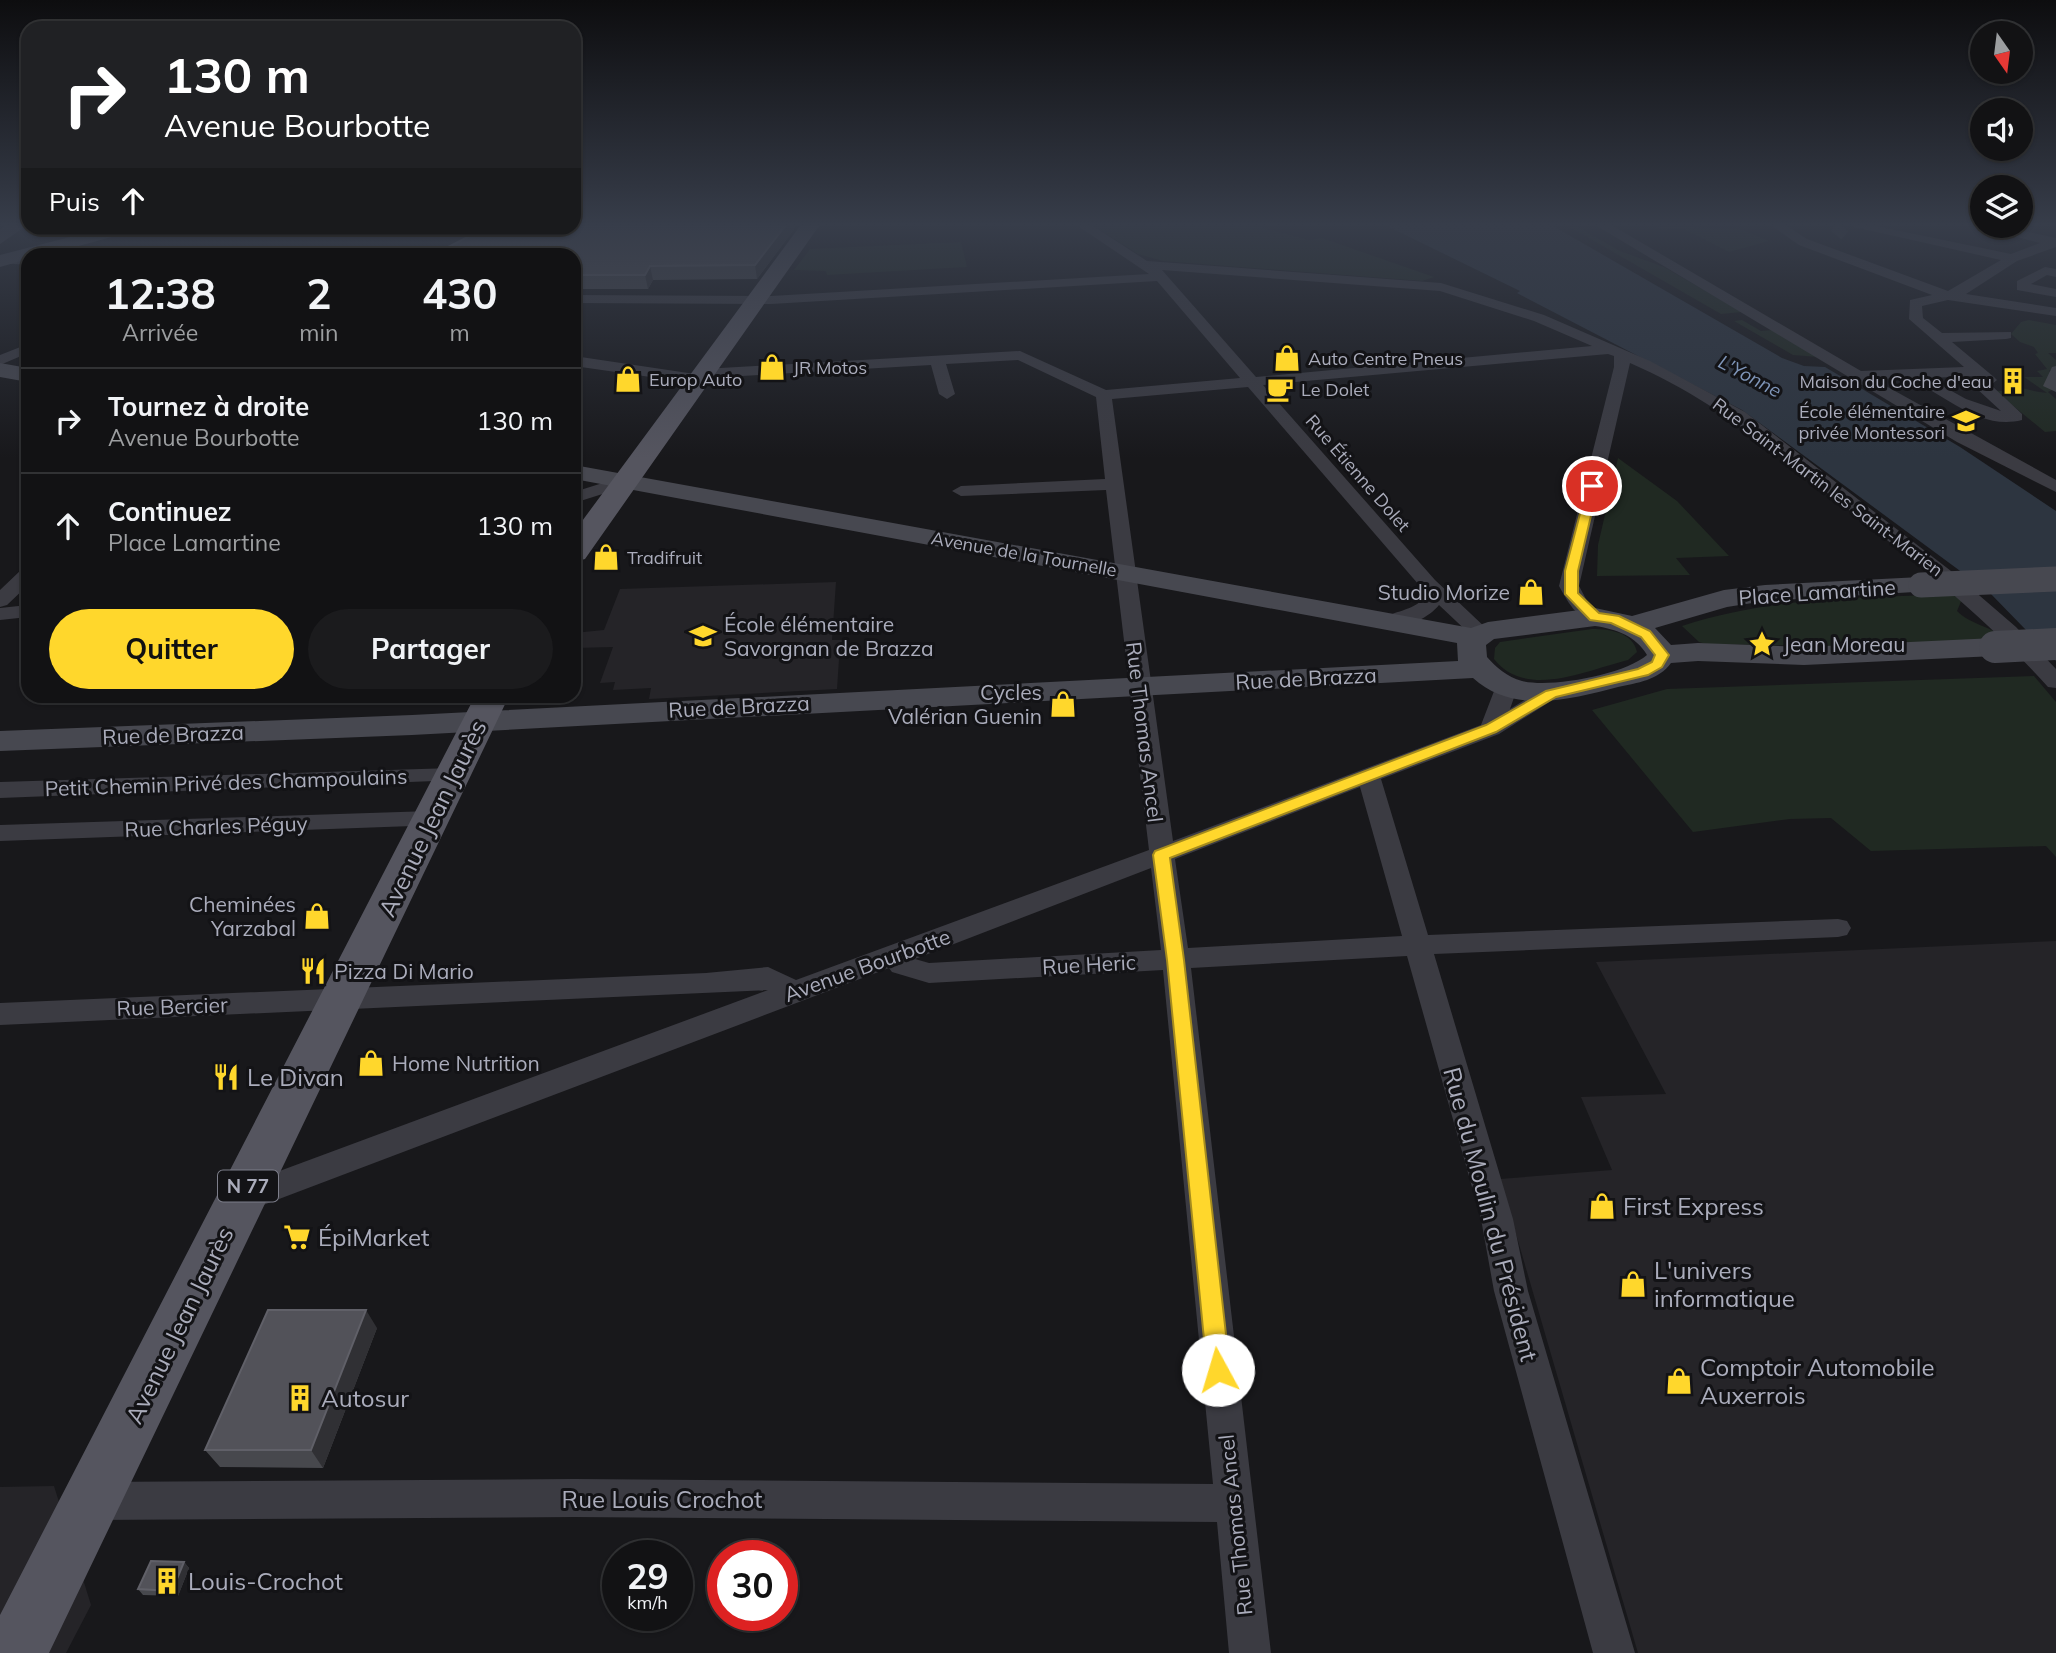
<!DOCTYPE html>
<html lang="fr">
<meta charset="utf-8">
<style>
:root{--surface:#121214;--page:#1b1b1d;--text:#f1f3f6;--muted:#9c9ea0;--line:#313234;--accent:#ffd72c}
body{margin:0;font-family:Mulish,sans-serif;background:var(--page);color:var(--text);height:100vh;display:flex;flex-direction:column;font-size:26px;white-space:nowrap}
*{box-sizing:border-box;margin:0}
p{font-size:23px;color:var(--muted)}
.icon{flex:none;width:38px;height:38px;fill:none;stroke:currentColor;stroke-width:2;stroke-linecap:round;stroke-linejoin:round}
.map{position:relative;flex:1;overflow:hidden}
.sheet{position:absolute;left:21px;top:248px;width:560px;height:455px;display:flex;flex-direction:column;background:var(--surface);border-radius:21px;box-shadow:0 2px 5px #0004,0 0 0 2px var(--line)}
.sheet>*{flex:none}
.banner{position:absolute;left:21px;top:21px;width:560px;height:214px;border-radius:21px;box-shadow:0 2px 5px #0004,0 0 0 2px var(--line);background:#202124;color:#fff;overflow:hidden}
.needle{width:46px;rotate:166deg}
.controls{position:absolute;left:1970px;top:21px;display:grid;gap:14px}
.controls a{display:grid;place-items:center;width:63px;height:63px;border-radius:50%;background:var(--surface);box-shadow:0 2px 5px #0004,0 0 0 2px var(--line);font-size:35px}
.speed{position:absolute;left:602px;top:1540px;display:flex;gap:14px;font-size:35px;font-weight:700;text-align:center}
.speed>*{display:grid;place-content:center;width:91px;height:91px;border-radius:50%;background:var(--surface);box-shadow:0 2px 5px #0004,0 0 0 2px var(--line);line-height:1}
.speed small{font-size:18px;font-weight:400}
.speed .limit{border:10px solid #d22;background:#fff;color:#111}
.pin{position:absolute;display:grid;place-items:center;width:60px;height:60px;color:#fff;margin:-30px;border:4px solid #fff;border-radius:50%;box-shadow:0 2px 7px #0007}
.me{position:absolute;width:77px;margin:-38px;rotate:354deg;stroke-linejoin:round;filter:drop-shadow(0 0 5px #0008)}
.turn{display:flex;align-items:center;gap:24px;height:147px;padding:0 28px;font-size:32px}
.turn .icon{width:91px;height:91px;stroke-width:2.5}
.turn b{display:block;font-size:49px;line-height:60px}
.then{display:flex;align-items:center;height:66px;padding:0 28px;background:#0003;gap:14px;font-size:26px}
.eta{display:flex;justify-content:space-evenly;align-items:center;height:119px;text-align:center}
.eta b{font-size:42px;font-weight:700;line-height:49px}
.cta{display:flex;gap:14px;margin-top:auto;padding:14px 28px}
.cta a{flex:1;height:80px;border-radius:42px;background:var(--accent);color:#111;font-size:28px;font-weight:700;line-height:80px;text-align:center}
.cta a+a{background:var(--page);color:var(--text)}
ul{padding:0;list-style:none}
li{display:flex;align-items:center;gap:21px;height:105px;padding:0 28px;border-top:2px solid var(--line)}
li div{flex:1}
li b{display:block;font-size:26px}
li em{font-style:normal}
.map>svg:first-child{display:block}
.built{fill:#252428}
.green{fill:#202922}
.water{fill:#2d3540}
.lines{fill:none;stroke-linecap:round;stroke-linejoin:round}
.street-tunnel{stroke:#35363b;stroke-width:14;stroke-dasharray:14 7;stroke-linecap:butt}
.street{fill:#3b3b42;fill-rule:evenodd}
.secondary{fill:#474850;fill-rule:evenodd}
.primary{fill:#55555f;fill-rule:evenodd}
.secondary-bridge-far1{stroke:#474850;stroke-width:25}
.secondary-bridge{stroke:#474850;stroke-width:32}
.wall{fill:#47484d}
.shaded-wall{fill:#303034}
.building{fill:#525259;stroke:#606068;stroke-width:2}
.route{fill:#ffd72c;stroke:#a68c1d;stroke-width:2}
.labels{text-anchor:middle;dominant-baseline:central;stroke-width:6;stroke-linejoin:round;paint-order:stroke}
.far-poi-label{font-size:18px;fill:#aaacbb;stroke:#131316;text-anchor:start}
.far-street-label{font-size:18px;fill:#aaacbb;stroke:#131316}
.far-water-label{font-size:19px;font-style:italic;fill:#7f95b8;stroke:#131316}
.shield{fill:#131316;stroke:#7d7e8a;stroke-width:2}
.shield-label{font-size:19px;font-weight:bold;fill:#aaacbb}
.poi-label{font-size:21px;fill:#aaacbb;stroke:#131316;text-anchor:start}
.street-label{font-size:21px;fill:#aaacbb;stroke:#131316}
.near-street-label{font-size:24px;fill:#aaacbb;stroke:#131316}
.near-poi-label{font-size:24px;fill:#aaacbb;stroke:#131316;text-anchor:start}
</style>
<div class="map">
<svg width="2056" height="1653" viewBox="0 0 2056 1653">
<rect width="100%" height="100%" fill="#18181b"/>
<path class="built" d="M836 582 832 640H847L846 658 839 659 837 689 649 699 651 688 613 690 615 682 600 683 613 647 574 648V633L604 630 620 589Z
M2056 941V1653H1638L1500 1179 1612 1170 1581 1097 1666 1094 1596 962Z
M54 1486 91 1605 66 1653H0V1487Z"/>
<path class="green" d="M1094 226H1256L1309 240 1322 238 1434 277 1422 281 1163 261 1138 254Z
M1568 226H1576L1620 251 1664 267 1742 312 1721 314Z
M1655 226 1740 229 1769 241 1729 252 1682 228 1663 230Z
M961 242 967 267 827 275 826 271 794 270 810 249Z
M1742 320 1761 331 1773 330 1818 357 1793 355 1734 321Z
M2029 320 2056 325V353H2048L2056 360V366L2049 371 2056 376V388L2048 392 2056 399V431L2045 432 1995 391H2013L2009 386C2023 387 2033 392 2047 393L2024 377H2043L2037 371 2047 369 2035 354 2038 353 2034 347 2020 342 2011 334 2021 322Z
M1618 458 1677 501 1729 556 1676 558 1690 575 1597 576 1598 545Z
M1956 594 1962 599 1957 611C1971 625 1991 626 2005 639L1831 646 1707 644 1699 642 1682 626C1776 596 1859 598 1956 594Z
M1592 629C1609 629 1633 632 1637 652L1628 660C1587 670 1526 700 1494 659L1495 648 1500 642Z
M2034 676 2056 702V857L2046 846 1871 851 1831 818 1790 819 1693 832 1592 710 1667 689Z"/>
<path class="water" d="M1387 226H1553L1782 358 1804 366 1825 367 1960 447 2056 511V661L1990 593 1742 410 1517 293 1520 291Z"/>
<g class="lines">
<path class="street-tunnel" d="M1836 235 1843 227"/>
<path class="street" d="M1078 226H1093L1147 261 1441 283 1544 315 1650 361 1745 412 1951 571 2016 627 2056 669V688L2048 687C1984 616 1916 562 1841 504 1773 450 1711 398 1630 363L1579 586 1587 601 1605 617 1595 623C1576 618 1568 602 1559 586L1614 367V356L1608 354 1263 385 1435 580 1488 630 1491 634 1481 640 1474 638 1439 605C1428 619 1401 631 1383 626L1380 622C1389 611 1410 612 1422 600L1419 585 1248 387 1112 399 1173 841 1481 725 1496 686 1507 679 1518 686 1510 709 1543 689H1559L1562 694 1499 734 1381 779 1428 935 1838 919 1847 921 1851 928 1847 935 1838 937 1434 954 1513 1219 1528 1291 1635 1653H1593L1494 1291 1481 1219 1407 956 1191 968 1271 1653H1229L1217 1522 575 1517 92 1520 79 1514 73 1501 79 1488 92 1482 575 1479 1213 1484 1163 970 929 983 892 972 889 968 242 1213 231 1209 226 1199 231 1189 768 990 0 1025V1003L706 973 768 967 796 980 1149 850 1106 490 961 496 952 491 961 486 1105 479 1096 397 1018 360 946 364 955 394 947 399 939 394 931 365 706 378 699 384 574 366V356L695 374 703 369 1020 351 1106 390 1240 378 1157 281 771 304 574 303V295L771 296 1149 274ZM1162 270 1440 291 1534 321 1592 346 1256 377ZM1360 787 1402 936 1188 948 1175 859ZM1151 868 1161 950 929 963 915 959Z
M1597 226H1613L1861 371 1964 367 1909 319 1910 300 1932 295 1799 245 1772 226H1787L1807 239 1948 291 2001 260 1850 226H1876L2011 254 2040 243 1975 226H2000L2056 238V247L2017 261 1966 294 2056 308V316L1948 300 1922 306 1923 318 1942 333 2011 332V338L2006 339 1952 342 1994 377 1997 380 1991 385 2022 414V420C1978 431 1945 393 1909 380 1900 376 1885 379 1875 380L2056 480V492L1957 442ZM1975 376 1979 379 1973 384 1975 387 2001 411 1966 399 1928 378Z
M0 255 28 257V265L0 263Z
M2045 267 2056 269V277L2047 275 2031 284 2056 289V297L2017 290V281Z
M28 344V353L0 365V355Z
M625 476 631 477 634 481 631 485 574 503V492Z
M28 568V585L7 605 0 607V590L21 570Z
M28 605V617L0 620V608Z
M453 768 461 770 465 775 461 780 0 798V782Z
M431 811 440 813 443 819 440 825 0 841V825Z"/>
<path class="secondary" d="M5 226H26L0 244V230Z
M105 228H133L130 232 42 256H28V259L0 267V255Z
M0 363 28 368V382L0 377Z
M574 465 1471 628 1488 622 1595 608 1632 616 1724 590 1765 585 1921 577 1931 579 1935 585 1931 591 1765 601 1727 607 1655 628 1671 645 1698 643 1804 647 1995 638 2006 641 2010 647 2006 653 1995 656 1804 665 1698 661 1671 663C1659 680 1637 683 1618 687 1571 699 1514 715 1473 678L412 735 0 751V731L412 715 1458 661 1457 643 574 479ZM1595 626C1616 629 1636 636 1647 655 1624 675 1551 688 1522 681 1507 677 1496 667 1487 657L1486 645 1494 639Z"/>
<path class="primary" d="M800 226H819L585 559 574 562V532Z
M475 696H509L49 1653H0V1615Z"/>
<path class="secondary-bridge-far1" d="M1921 585 2056 579"/>
<path class="secondary-bridge" d="M1995 647 2056 644"/>
</g>
<path class="wall" d="M785 226H795V228L757 279 653 280 648 289H574V256Z
M2056 366V392L2043 386 2052 367Z
M377 1328 323 1468 220 1467 205 1450Z
M184 1562 189 1568 178 1596 143 1595 138 1589Z"/>
<path class="shaded-wall" d="M785 226H795V228L757 279 755 265Z
M650 266 653 280 648 289 645 275Z
M366 1310 377 1328 323 1468 311 1450Z
M184 1562 189 1568 178 1596 172 1591Z"/>
<path class="building" d="M574 226H785L755 265 650 266 645 275H574V256H431L485 228H574Z
M268 1310H366L311 1450H205Z
M151 1561 184 1562 172 1591 138 1589Z"/>
<linearGradient id="sky" x2="0" y2="1"><stop stop-color="#0d0d0f"/><stop offset="0.49" stop-color="#373d4a"/><stop offset="1" stop-color="#373d4a" stop-opacity="0"/></linearGradient>
<rect width="2056" height="458" fill="url(#sky)"/>
<path class="route" d="M1588 483 1598 486 1578 571V593L1599 613 1619 616 1650 631 1669 655 1662 667 1648 675 1556 697 1496 732 1170 858 1184 960 1230 1370 1226 1377 1218 1380 1210 1377 1207 1370 1167 960 1153 855 1155 851 1486 725 1546 691 1638 669 1652 662 1655 655 1641 637 1611 623 1590 620 1565 594V571Z"/>
<defs>
<symbol id="shop-bare" viewBox="-9 -9 18 18"><path d="M-5-2.5h2.3a2.7 3.5 0 0 1 5.4 0H5L5.5 6h-11ZM-1.5-2.5h3a1.5 2.3 0 0 0-3 0Z" fill="#ffd72c" stroke="#131316" stroke-width="2.5" paint-order="stroke"/></symbol>
<symbol id="building-bare" viewBox="-9 -9 18 18"><path d="M-4-6H4V6H1V3H-1V6H-4ZM-2.5-4.3h1.7v1.8h-1.7ZM.8-4.3h1.7v1.8H.8ZM-2.5-1h1.7V.8h-1.7ZM.8-1h1.7V.8H.8Z" fill="#ffd72c" stroke="#131316" stroke-width="2.5" paint-order="stroke"/></symbol>
<symbol id="cafe-bare" viewBox="-9 -9 18 18"><path d="M-5.5-4.5H6V0H3Q3 3.5 0 3.5H-2.5Q-5.5 3.5-5.5 0ZM3-3.2v2h1.7v-2ZM-6 4.5H4V6H-6Z" fill="#ffd72c" stroke="#131316" stroke-width="2.5" paint-order="stroke"/></symbol>
<symbol id="school-bare" viewBox="-9 -9 18 18"><path d="M0-5L7-2L0 1L-7-2ZM-4 1L0 2.5L4 1V4Q0 6-4 4Z" fill="#ffd72c" stroke="#131316" stroke-width="2.5" paint-order="stroke"/></symbol>
<symbol id="sight-bare" viewBox="-9 -9 18 18"><path d="M0-6L1.8-2.2L6-1.7L2.9 1.2L3.7 5.4L0 3.3L-3.7 5.4L-2.9 1.2L-6-1.7L-1.8-2.2Z" fill="#ffd72c" stroke="#131316" stroke-width="2.5" paint-order="stroke"/></symbol>
<symbol id="restaurant-bare" viewBox="-9 -9 18 18"><path d="M-5-6h1v4h1v-4h1v4h1v-4h1v5L-1.5 .5V6h-2V.5L-5-1ZM5-6V6H3V1.5H1.5Q1.5-4 5-6Z" fill="#ffd72c" stroke="#131316" stroke-width="2.5" paint-order="stroke"/></symbol>
<symbol id="supermarket-bare" viewBox="-9 -9 18 18"><path d="M-6-5.5h2.5l.6 2H6L4.5 2H-2.5L-4.4-4H-6ZM-1.5 3.2a1.3 1.3 0 1 0 .1 0ZM3 3.2a1.3 1.3 0 1 0 .1 0Z" fill="#ffd72c" stroke="#131316" stroke-width="2.5" paint-order="stroke"/></symbol>
</defs>
<g fill-rule="evenodd">
<use href="#shop-bare" x="1268" y="339" width="38" height="38"/>
<use href="#shop-bare" x="753" y="348" width="38" height="38"/>
<use href="#shop-bare" x="609" y="360" width="38" height="38"/>
<use href="#building-bare" x="1994" y="362" width="38" height="38"/>
<use href="#cafe-bare" x="1261" y="370" width="38" height="38"/>
<use href="#school-bare" x="1947" y="402" width="38" height="38"/>
<use href="#shop-bare" x="587" y="538" width="38" height="38"/>
<use href="#shop-bare" x="1512" y="573" width="38" height="38"/>
<use href="#school-bare" x="684" y="617" width="38" height="38"/>
<use href="#sight-bare" x="1743" y="625" width="38" height="38"/>
<use href="#shop-bare" x="1044" y="685" width="38" height="38"/>
<use href="#shop-bare" x="298" y="897" width="38" height="38"/>
<use href="#restaurant-bare" x="294" y="952" width="38" height="38"/>
<use href="#shop-bare" x="352" y="1044" width="38" height="38"/>
<use href="#restaurant-bare" x="207" y="1058" width="38" height="38"/>
<use href="#shop-bare" x="1583" y="1187" width="38" height="38"/>
<use href="#supermarket-bare" x="278" y="1218" width="38" height="38"/>
<use href="#shop-bare" x="1614" y="1265" width="38" height="38"/>
<use href="#shop-bare" x="1660" y="1362" width="38" height="38"/>
<use href="#building-bare" x="281" y="1379" width="38" height="38"/>
<use href="#building-bare" x="148" y="1562" width="38" height="38"/>
</g>
<g class="labels">
<g class="far-poi-label">
<text x="1308" y="358">Auto Centre Pneus</text>
<text x="793" y="367">JR Motos</text>
<text x="649" y="379">Europ Auto</text>
<text x="1992" y="381" text-anchor="end">Maison du Coche d'eau</text>
<text x="1301" y="389">Le Dolet</text>
<text x="1945" y="411" text-anchor="end">École élémentaire<tspan x="1945" dy="21">privée Montessori</tspan></text>
<text x="627" y="557">Tradifruit</text>
</g>
<g class="far-street-label">
<text transform="translate(1358 473) rotate(49)">Rue Étienne Dolet</text>
<text transform="translate(1828 487) rotate(37)">Rue Saint-Martin les Saint-Marien</text>
<text transform="translate(1024 554) rotate(10)">Avenue de la Tournelle</text>
</g>
<g class="far-water-label">
<text transform="translate(1750 376) rotate(28)">L'Yonne</text>
</g>
<rect class="shield" x="218" y="1170.5" width="60" height="31" rx="5"/>
<g class="shield-label">
<text x="248" y="1186">N 77</text>
</g>
<g class="poi-label">
<text x="1510" y="592" text-anchor="end">Studio Morize</text>
<text x="724" y="624">École élémentaire<tspan x="724" dy="24">Savorgnan de Brazza</tspan></text>
<text x="1783" y="644">Jean Moreau</text>
<text x="1042" y="692" text-anchor="end">Cycles<tspan x="1042" dy="24">Valérian Guenin</tspan></text>
<text x="296" y="904" text-anchor="end">Cheminées<tspan x="296" dy="24">Yarzabal</tspan></text>
<text x="334" y="971">Pizza Di Mario</text>
<text x="392" y="1063">Home Nutrition</text>
</g>
<g class="street-label">
<text transform="translate(1817 592) rotate(-4)">Place Lamartine</text>
<text transform="translate(1306 678) rotate(-3)">Rue de Brazza</text>
<text transform="translate(739 706) rotate(-3)">Rue de Brazza</text>
<text transform="translate(1145 732) rotate(83)">Rue Thomas Ancel</text>
<text transform="translate(173 734) rotate(-2)">Rue de Brazza</text>
<text transform="translate(226 782) rotate(-2)">Petit Chemin Privé des Champoulains</text>
<text transform="translate(216 826) rotate(-2)">Rue Charles Péguy</text>
<text transform="translate(1089 964) rotate(-3)">Rue Heric</text>
<text transform="translate(867 965) rotate(-20)">Avenue Bourbotte</text>
<text transform="translate(172 1006) rotate(-2)">Rue Bercier</text>
<text transform="translate(1235 1525) rotate(-96)">Rue Thomas Ancel</text>
</g>
<g class="near-street-label">
<text transform="translate(432 818) rotate(-64)">Avenue Jean Jaurès</text>
<text transform="translate(1491 1214) rotate(75)">Rue du Moulin du Président</text>
<text transform="translate(179 1325) rotate(-64)">Avenue Jean Jaurès</text>
<text x="662" y="1499">Rue Louis Crochot</text>
</g>
<g class="near-poi-label">
<text x="247" y="1077">Le Divan</text>
<text x="1623" y="1206">First Express</text>
<text x="318" y="1237">ÉpiMarket</text>
<text x="1654" y="1270">L'univers<tspan x="1654" dy="28">informatique</tspan></text>
<text x="1700" y="1367">Comptoir Automobile<tspan x="1700" dy="28">Auxerrois</tspan></text>
<text x="321" y="1398">Autosur</text>
<text x="188" y="1581">Louis-Crochot</text>
</g>
</g>
</svg>
<div class="controls">
<a><svg class="needle" viewBox="-14 -14 28 28"><path d="M0-13l5 13h-10z" fill="#e53935"/><path d="M0 13l5-13h-10z" fill="#9c9ea0"/></svg></a>
<a><svg class="icon" aria-label="sound" viewBox="0 0 24 24"><path d="M4 9h4l5-4v14l-5-4H4zM17 9q2 3 0 6"/></svg></a>
<a><svg class="icon" aria-label="layers" viewBox="0 0 24 24"><path d="M12 4l9 5-9 5-9-5zM3 14l9 5 9-5"/></svg></a>
</div>
<div class="speed"><div>29<small>km/h</small></div><div class="limit">30</div></div>
<div class="pin" style="left:1592px;top:486px;background:#d93025"><svg class="icon" aria-label="arrive" viewBox="0 0 24 24"><path d="M6 21V4h12l-3 4 3 4H6"/></svg></div>
<svg class="me" style="left:1218px;top:1370px" viewBox="-20 -20 40 40"><circle r="19" fill="#fff"/><path d="M0-13L10 11 0 6-10 11z" fill="#ffd72c"/></svg>
<div class="banner">
<div class="turn"><svg class="icon" aria-label="right" viewBox="0 0 24 24"><path d="M7 20v-9h11M14 6l5 5-5 5"/></svg><div><b>130 m</b>Avenue Bourbotte</div></div>
<div class="then">Puis<svg class="icon" aria-label="ahead" viewBox="0 0 24 24"><path d="M12 20V5M6 11l6-6 6 6"/></svg></div>
</div>
<section class="sheet">
<div class="eta">
<div><b>12:38</b><p>Arrivée</p></div>
<div><b>2</b><p>min</p></div>
<div><b>430</b><p>m</p></div>
</div>
<ul>
<li><svg class="icon" aria-label="right" viewBox="0 0 24 24"><path d="M7 20v-9h11M14 6l5 5-5 5"/></svg><div><b>Tournez à droite</b><p>Avenue Bourbotte</p></div><em>130 m</em></li>
<li><svg class="icon" aria-label="ahead" viewBox="0 0 24 24"><path d="M12 20V5M6 11l6-6 6 6"/></svg><div><b>Continuez</b><p>Place Lamartine</p></div><em>130 m</em></li>
</ul>
<div class="cta"><a>Quitter</a><a>Partager</a></div>
</section>
</div>
